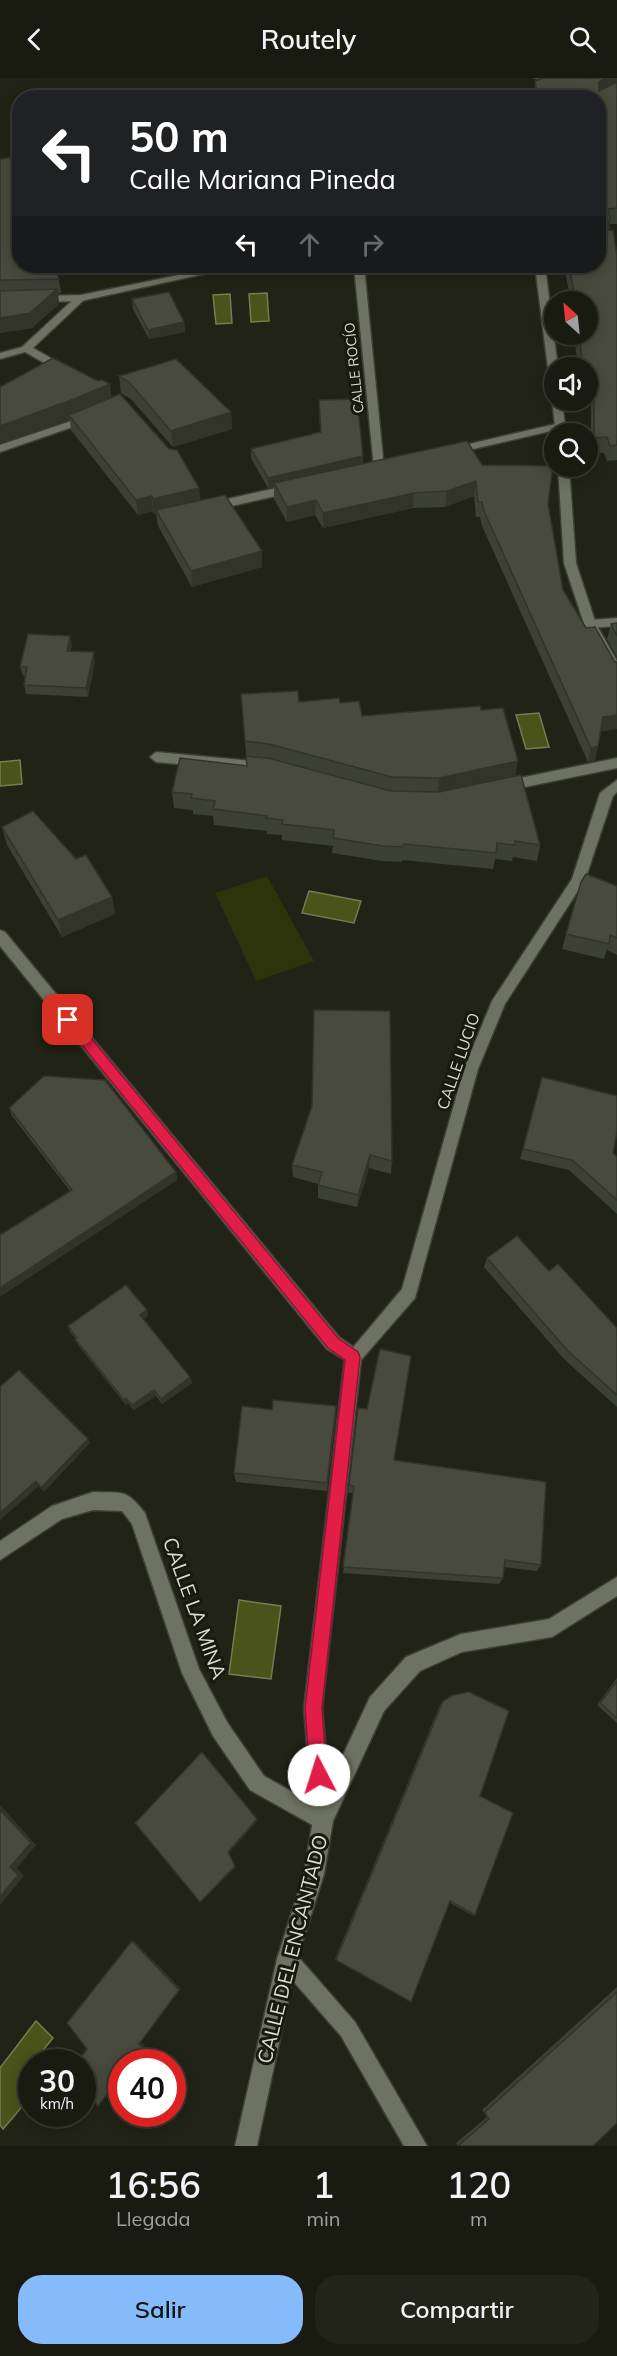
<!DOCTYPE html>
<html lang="es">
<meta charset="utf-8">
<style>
:root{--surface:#191a10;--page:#222319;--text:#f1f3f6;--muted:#9fa19f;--line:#373830;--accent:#85bbfb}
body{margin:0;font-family:Mulish,sans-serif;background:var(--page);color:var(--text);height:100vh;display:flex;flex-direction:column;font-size:22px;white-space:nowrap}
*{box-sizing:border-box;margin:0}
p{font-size:20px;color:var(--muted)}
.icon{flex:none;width:33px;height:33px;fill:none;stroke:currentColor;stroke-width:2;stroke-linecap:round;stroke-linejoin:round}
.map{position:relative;height:2068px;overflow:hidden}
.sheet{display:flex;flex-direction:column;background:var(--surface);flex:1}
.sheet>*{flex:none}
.hud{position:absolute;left:12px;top:12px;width:594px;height:183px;border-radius:24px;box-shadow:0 3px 15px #0003,0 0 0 2px var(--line);background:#202124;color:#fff;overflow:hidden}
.needle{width:39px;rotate:333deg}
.fabs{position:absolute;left:544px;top:213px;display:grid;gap:12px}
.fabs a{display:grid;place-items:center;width:54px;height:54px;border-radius:50%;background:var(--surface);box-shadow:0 3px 15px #0003,0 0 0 2px var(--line);font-size:30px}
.speed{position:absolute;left:18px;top:1971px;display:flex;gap:12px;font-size:30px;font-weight:700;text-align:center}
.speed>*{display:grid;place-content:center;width:78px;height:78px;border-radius:50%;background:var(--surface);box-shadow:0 3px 15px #0003,0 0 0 2px var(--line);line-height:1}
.speed small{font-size:15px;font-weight:400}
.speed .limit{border:9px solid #d22;background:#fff;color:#111}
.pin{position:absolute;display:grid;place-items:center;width:51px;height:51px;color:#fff;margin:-26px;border-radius:12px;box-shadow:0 3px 9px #0006}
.me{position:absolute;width:66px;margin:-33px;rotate:355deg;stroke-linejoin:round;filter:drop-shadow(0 0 4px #0008)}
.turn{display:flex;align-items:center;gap:21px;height:126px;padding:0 18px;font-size:27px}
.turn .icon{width:78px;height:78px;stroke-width:2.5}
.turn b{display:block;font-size:42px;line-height:51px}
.lanes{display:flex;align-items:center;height:57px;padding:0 18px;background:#0003;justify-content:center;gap:30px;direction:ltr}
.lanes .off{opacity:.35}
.eta{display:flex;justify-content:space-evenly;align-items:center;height:102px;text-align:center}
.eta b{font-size:36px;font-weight:600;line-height:42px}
.cta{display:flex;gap:12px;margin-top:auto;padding:12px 18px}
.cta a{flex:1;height:69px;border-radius:24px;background:var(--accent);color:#111;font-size:24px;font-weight:600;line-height:69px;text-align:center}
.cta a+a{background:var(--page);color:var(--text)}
header{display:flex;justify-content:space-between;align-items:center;height:78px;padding:0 18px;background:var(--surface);font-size:27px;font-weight:600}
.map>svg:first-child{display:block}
.green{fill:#2d330a}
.water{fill:#4a531a;stroke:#757c52;stroke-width:1.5}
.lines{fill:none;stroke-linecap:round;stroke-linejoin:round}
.minor-casing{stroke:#3c3f35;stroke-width:3}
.tertiary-casing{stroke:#3c3f35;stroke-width:3}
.minor{fill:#6e7262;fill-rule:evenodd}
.tertiary{fill:#6e7262;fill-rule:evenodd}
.wall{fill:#3d4034}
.shaded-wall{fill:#32342a}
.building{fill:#474a3c;stroke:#32342a;stroke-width:1.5}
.route{fill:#e11d48;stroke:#92132f;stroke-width:1.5}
.labels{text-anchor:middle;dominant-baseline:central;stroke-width:6;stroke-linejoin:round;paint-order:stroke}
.far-street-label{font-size:14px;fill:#dadcd4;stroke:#171a0d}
.street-label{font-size:16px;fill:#dadcd4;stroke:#171a0d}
.near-street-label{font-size:20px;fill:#dadcd4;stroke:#171a0d}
</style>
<header><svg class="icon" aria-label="back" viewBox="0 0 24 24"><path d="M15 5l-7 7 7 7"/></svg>Routely<svg class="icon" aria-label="search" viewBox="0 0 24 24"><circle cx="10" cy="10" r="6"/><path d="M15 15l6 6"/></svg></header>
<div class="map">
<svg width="617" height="2068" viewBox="0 0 617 2068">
<rect width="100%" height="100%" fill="#212316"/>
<path class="green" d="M267 798 314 883 256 903 215 815Z"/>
<path class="water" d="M267 215 269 243 251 244 249 216Z
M230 216 232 245 216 246 213 217Z
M539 635 549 669 526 671 516 637Z
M20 682 22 706 0 708V684Z
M309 813 361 823 354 845 302 835Z
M239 1522 281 1528 271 1601 229 1596Z
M36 1943 53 1960 29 1989C44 2011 16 2035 3 2051L0 2047V1990Z"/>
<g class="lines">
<defs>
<path id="minor" d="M354 188H364L384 390 379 393 374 390Z
M77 218 86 220 33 270 70 291V295H62L25 274 0 281V275L22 269Z
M89 337 93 338V342L0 374V367Z
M560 345 565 348 564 350 452 376 447 373 452 370Z
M294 406 300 410 298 413 210 433 204 429 210 425Z
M617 540V548L590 550 584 546 590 542Z
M156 674 265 684 271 689 265 694 156 684 150 679Z
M617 680V690L505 713 499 708 505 703Z
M0 852 5 854 339 1259 359 1273 361 1279 359 1285 353 1287 327 1271 0 868Z
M93 1414C122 1415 126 1410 145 1435L199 1591 227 1644 264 1698 330 1735 333 1742 330 1749 323 1752 316 1749 250 1712 213 1658 182 1595 132 1446 122 1433 93 1432 62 1441 0 1482V1463L52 1428Z
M287 1871 294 1874 355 1944 427 2068H404L341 1958 280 1888 277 1881 280 1874Z"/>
<path id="tertiary" d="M223 188H240L81 223 0 225V219L81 217Z
M535 188H545L558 290H555V309L550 306Z
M555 319V322H562L566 356H556L552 322Z
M558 388H569L576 485 596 546 617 583V598L613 597 584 546 564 485Z
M617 702V714L613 718 585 802 505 926 478 991 415 1220 361 1282 322 1630 329 1707 370 1619 406 1579 461 1556 549 1541 617 1499V1518L552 1559 462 1574 420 1593 384 1633 333 1743 324 1796 297 1881 257 2068H235L277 1881 304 1796 313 1742 304 1630 345 1279 402 1211 464 991 492 923 572 801 600 715Z"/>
</defs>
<use href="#minor" class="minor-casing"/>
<use href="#tertiary" class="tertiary-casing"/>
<use href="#minor" class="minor"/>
<use href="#tertiary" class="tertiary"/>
</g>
<path class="wall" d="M532 0H617V146H610L609 153 617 178V382L607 383 604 375H591V307H588V290H578L575 266 577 256H588V224H571L564 188H598V20H534L535 3 537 2Z
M0 81 59 201 61 215H58L59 226 32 250 0 255Z
M132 221 184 244 185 254 149 261 133 231Z
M119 298 231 334 232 351 173 369 131 321 121 315Z
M0 309 111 320 200 422 262 489 192 509 158 448 156 436H154L153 433 138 437 71 352 70 342 0 366Z
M319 322 363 378V386L482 387 548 426 563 512 586 550 615 584H617V651L600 653 595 682 588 684 482 448 480 439H476L474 418 445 429 413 430 323 450 315 437 287 444 274 421V409L268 410 251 380V371L320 354Z
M617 545V579L607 561 611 546Z
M72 567 70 573 95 583 88 619 26 616 24 607 25 598H23L20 589Z
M241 616 299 624 340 625 362 638 481 632 515 698 540 767 537 783 513 779 512 783 495 781 493 791 402 782V784L382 783 332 775 333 768 282 762V757L267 756V753L214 747 213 738 193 736V732L174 730 172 714 247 688Z
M2 749 112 819 115 836 62 859 7 767Z
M581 804 617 808V877L607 872 604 881 562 871Z
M542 999 617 1079V1136L569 1092 520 1081Z
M312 1028 392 1083 391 1096 369 1090 357 1129 318 1120V1106L293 1099 292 1087Z
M9 1030 176 1094 177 1102 70 1113 12 1038Z
M487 1180 549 1193 617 1250V1329L564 1281 484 1189Z
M147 1232 148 1238 144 1241 190 1299 192 1305 162 1326 156 1318 134 1332 128 1325 126 1327 78 1267 75 1261H76L70 1254 68 1248Z
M358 1330 394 1382 541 1487 537 1493 504 1489 503 1500 499 1506 343 1495 353 1415H348Z
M272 1332 336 1337 327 1413 236 1404 234 1395Z
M617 1600V1645L597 1627Z
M443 1623 480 1718 475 1837H472L450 1825 336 1882 335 1881 440 1627Z
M617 1909V2045L458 2068 456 2065 487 2039 482 2032Z"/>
<path class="shaded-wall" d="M605 0H617V7L597 19 599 4Z
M610 142 608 158 598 160V145Z
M57 211 59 226 32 250 0 255V240Z
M184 244 185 254 149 261 148 252Z
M110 306 112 324 69 337 70 342 0 366V348Z
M231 334 232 351 173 369 171 353Z
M363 378V388L274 405V409L268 410V400Z
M476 403 474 418 445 429 447 413Z
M199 410 201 425 156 432V436H154L153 421Z
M414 415 413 430 323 450V435Z
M152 418 153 433 138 437 136 422Z
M316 422 315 437 287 444V429Z
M262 473V489L192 509 191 493Z
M70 558 72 567 68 582 67 573Z
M94 574 95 583 88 619 86 610Z
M617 637V651L599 654 603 639Z
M598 668 595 682 588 684 591 670Z
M518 683 515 699 437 716 439 700Z
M112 819 115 836 62 859 58 842Z
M370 1077 369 1090 357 1129 358 1117Z
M176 1094 177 1102 0 1219V1210Z
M147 1232 148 1238 142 1243 140 1237Z
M190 1299 192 1305 162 1326 161 1321Z
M154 1312 156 1318 134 1332 132 1327Z
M126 1320 128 1325 126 1327 124 1322Z
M88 1361 90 1365 44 1414 41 1410Z
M36 1403 39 1408 0 1442V1435Z
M0 1727 36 1767 17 1790 24 1798 0 1827V1819L10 1789 0 1732Z
M257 1741 258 1742 229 1775 236 1789 201 1824H200L228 1774Z
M132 1863H134L181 1911 141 1964 145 1968 131 1984 139 1966Z"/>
<path class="building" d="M544 0H605L599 4V13L617 4V130L608 131 610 142 598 145V20H538L535 3Z
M496 15V20H481Z
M15 79 20 89V188H55L59 201 0 202V81Z
M598 146 599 153 613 152 617 178V367L610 368 607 359 594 360V291L583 290 579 256H588V224H576L569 188H598Z
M57 211 30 235 0 240V213Z
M169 214 184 244 148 252 132 221Z
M53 280 98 303 102 302 110 306 74 321 0 348V309Z
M176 281 231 334 171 353 129 304 119 298Z
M120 316 169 371 177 372 199 410 153 421 152 418 136 422 69 337Z
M357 321 363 378 268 400 251 371 321 354 319 322Z
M467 363 482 387 553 388 548 426 563 512 586 550 595 549 615 584H617V637L603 639 598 668 591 670 484 433 482 424H478L476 403 447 413 414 415 323 435 316 422 287 429 274 405Z
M225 417 262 473 191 493 156 432Z
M617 545V558L611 546Z
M28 556 70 558 67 573 94 574 86 610 24 607 27 589H20Z
M298 613 299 624 339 620 340 625 359 623 362 638 480 628 481 632 503 630 518 683 439 700 392 699 269 666 245 663 241 616Z
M246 678 268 680 391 713 439 714 521 697 540 767 515 763V767L497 765 496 775 404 766 403 769 383 768 333 760 334 752 282 746 283 742 266 740 267 738 213 731 215 723 191 720 192 716 172 714 180 680 247 688Z
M33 733 76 781 86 777 112 819 58 842 2 749Z
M586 796 617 808V860L610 857 609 866 566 856 581 804Z
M314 932 390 933 392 1083 370 1077 358 1117 318 1107 322 1094 292 1087 312 1028Z
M44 998 105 1002 176 1094 0 1210V1157L72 1112 9 1030Z
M542 999 617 1018V1054L613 1075 617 1079V1122L572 1082 523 1071Z
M517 1158 549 1193 558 1186 617 1250V1317L568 1273 487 1180Z
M126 1207 147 1232 140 1237 190 1299 161 1321 154 1312 132 1327 126 1320 124 1322 75 1261 77 1260 68 1248Z
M380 1271 411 1278 394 1382 546 1404 541 1487 505 1482 503 1500 343 1489 354 1408 349 1407 358 1330 367 1331Z
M19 1292 88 1361 41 1410 36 1403 0 1435V1309Z
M273 1322 336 1328 327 1405 234 1395 242 1328 272 1332Z
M617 1603V1640L600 1625Z
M469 1614 509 1633 480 1718 513 1735 475 1837 450 1823 411 1924 336 1882 443 1623 453 1617Z
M202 1674 257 1741 228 1774 235 1788 200 1824 135 1745Z
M0 1732 31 1765 10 1789 18 1797 0 1819Z
M132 1863 179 1912 139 1966 143 1970 131 1984H122V1997L98 2028 82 2010V1984H77L87 1971 67 1945Z
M617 1914V2045L593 2068H458L489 2041 485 2034Z"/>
<path class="route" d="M68 936 73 938 338 1260 358 1274 360 1279 322 1630 327 1697 325 1703 319 1706 313 1703 310 1697 305 1630 345 1282 328 1270 64 945V938Z"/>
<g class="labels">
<g class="far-street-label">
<text transform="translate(354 290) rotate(-96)">CALLE ROCÍO</text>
</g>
<g class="street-label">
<text transform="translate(458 983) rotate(-71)">CALLE LUCIO</text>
</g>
<g class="near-street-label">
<text transform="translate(195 1530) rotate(70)">CALLE LA MINA</text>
<text transform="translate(292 1871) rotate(-76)">CALLE DEL ENCANTADO</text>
</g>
</g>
</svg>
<div class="fabs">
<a><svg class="needle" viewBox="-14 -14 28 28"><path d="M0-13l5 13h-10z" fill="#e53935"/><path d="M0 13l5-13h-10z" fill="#9fa19f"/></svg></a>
<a><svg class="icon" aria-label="sound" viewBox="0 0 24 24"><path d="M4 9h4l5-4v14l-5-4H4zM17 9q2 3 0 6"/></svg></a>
<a><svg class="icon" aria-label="search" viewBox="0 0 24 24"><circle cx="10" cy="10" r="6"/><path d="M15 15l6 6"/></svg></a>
</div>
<div class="speed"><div>30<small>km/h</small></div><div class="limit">40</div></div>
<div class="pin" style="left:68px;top:942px;background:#d93025"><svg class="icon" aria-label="arrive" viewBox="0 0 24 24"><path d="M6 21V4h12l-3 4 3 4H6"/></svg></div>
<svg class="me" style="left:319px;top:1697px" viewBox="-20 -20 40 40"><circle r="19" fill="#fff"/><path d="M0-13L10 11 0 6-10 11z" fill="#e11d48"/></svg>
<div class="hud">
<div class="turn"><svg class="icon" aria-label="left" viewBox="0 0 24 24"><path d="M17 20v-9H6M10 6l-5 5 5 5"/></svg><div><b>50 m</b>Calle Mariana Pineda</div></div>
<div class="lanes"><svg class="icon" aria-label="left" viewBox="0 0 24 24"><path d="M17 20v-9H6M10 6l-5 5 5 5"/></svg><svg class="icon off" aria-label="ahead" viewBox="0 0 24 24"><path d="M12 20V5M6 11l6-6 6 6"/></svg><svg class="icon off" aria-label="right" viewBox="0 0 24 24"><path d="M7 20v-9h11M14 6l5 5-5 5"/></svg></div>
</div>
</div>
<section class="sheet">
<div class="eta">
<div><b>16:56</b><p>Llegada</p></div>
<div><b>1</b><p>min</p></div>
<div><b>120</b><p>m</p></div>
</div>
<div class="cta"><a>Salir</a><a>Compartir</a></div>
</section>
